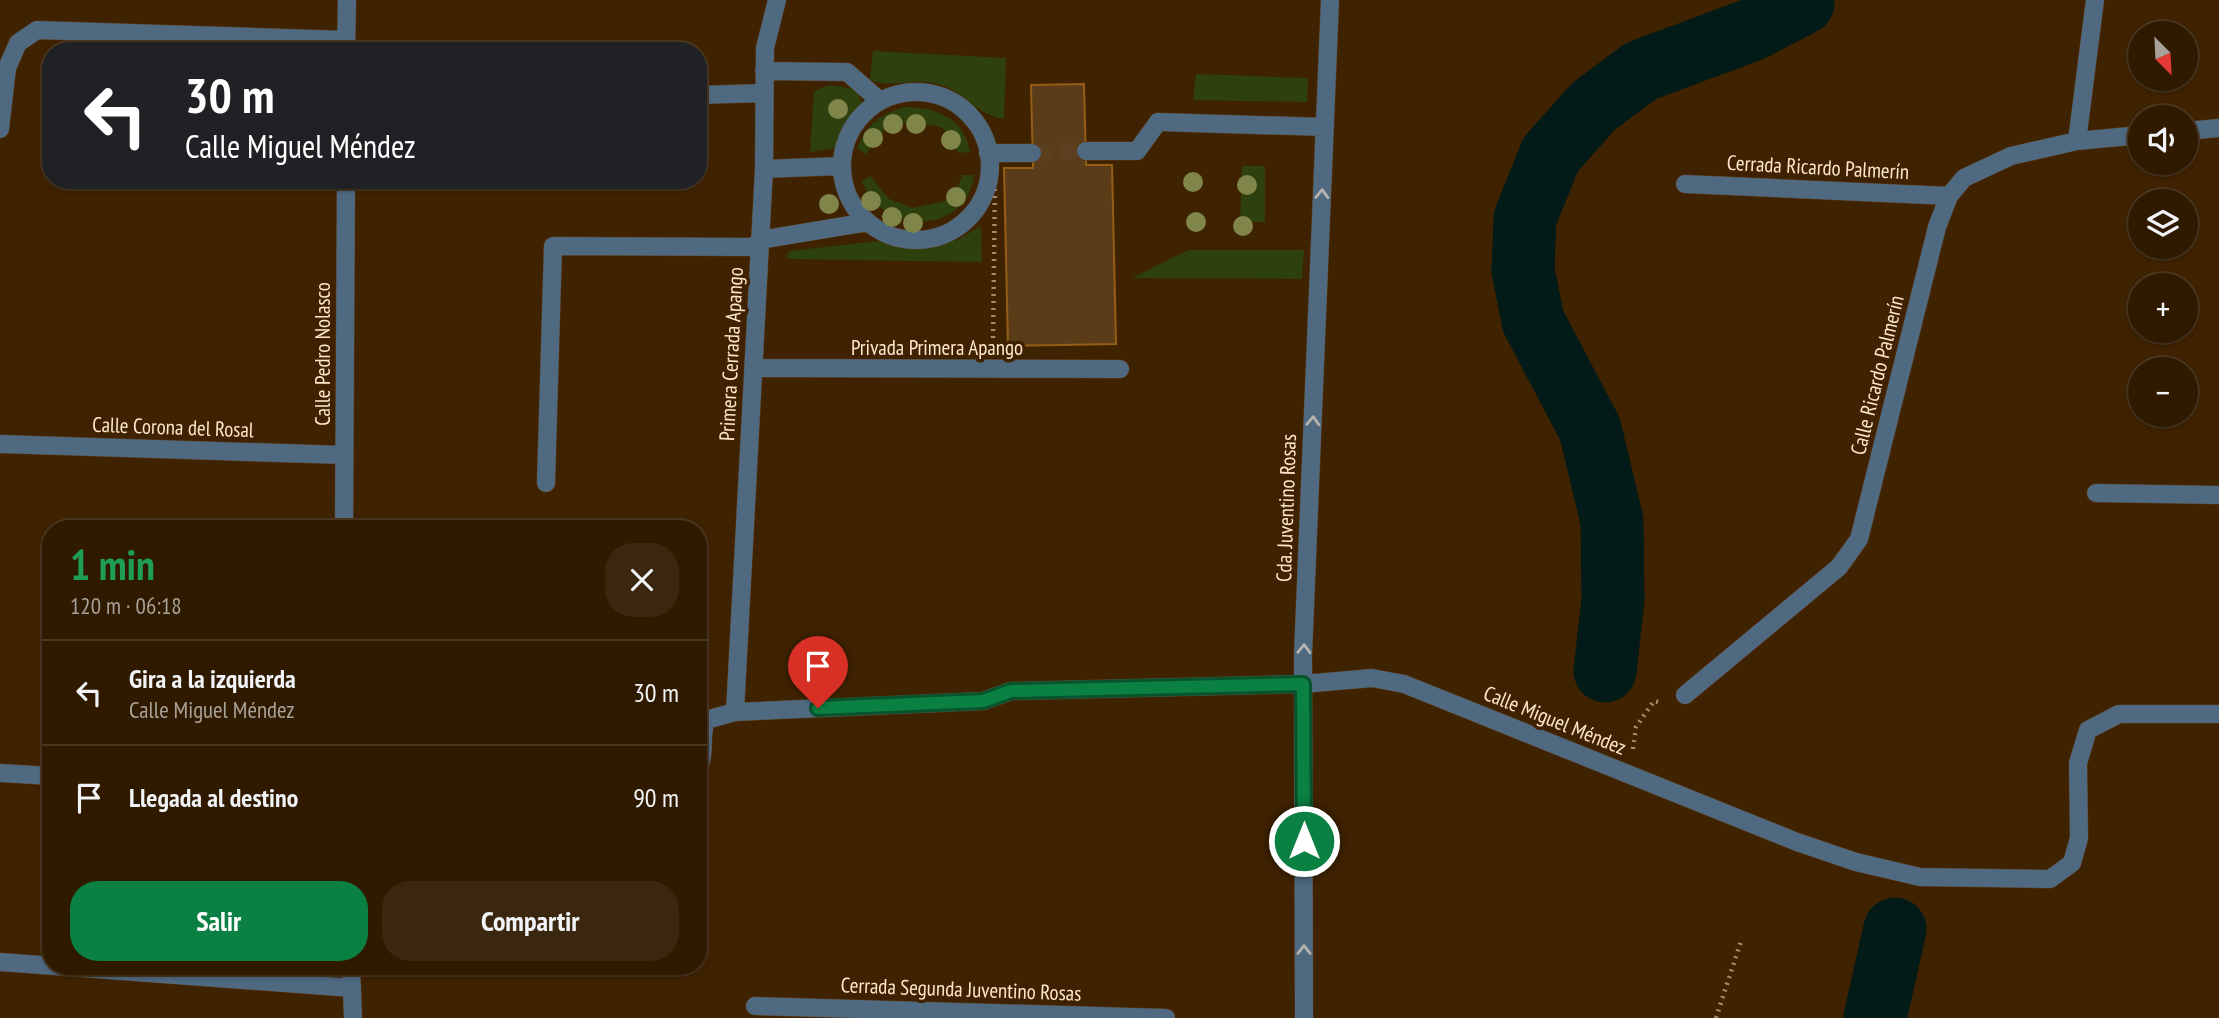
<!DOCTYPE html>
<html lang="es">
<meta charset="utf-8">
<style>
:root{--surface:#2f1a00;--page:#3b270f;--text:#f1f3f6;--muted:#a7a199;--line:#4a3822;--accent:#0b8043}
body{margin:0;font-family:"PT Sans Narrow",sans-serif;background:var(--page);color:var(--text);height:100vh;display:flex;flex-direction:column;font-size:26px;white-space:nowrap}
*{box-sizing:border-box;margin:0}
p{font-size:23px;color:var(--muted)}
.icon{flex:none;width:38px;height:38px;fill:none;stroke:currentColor;stroke-width:2;stroke-linecap:round;stroke-linejoin:round}
.map{position:relative;flex:1;overflow:hidden}
.drawer{position:absolute;left:42px;top:520px;width:665px;height:455px;display:flex;flex-direction:column;background:var(--surface);border-radius:28px;box-shadow:0 2px 5px #0004,0 0 0 2px var(--line)}
.drawer>*{flex:none}
.hud{position:absolute;left:42px;top:42px;width:665px;height:147px;border-radius:28px;box-shadow:0 2px 5px #0004,0 0 0 2px var(--line);background:#202124;color:#fff;overflow:hidden}
.needle{width:46px;rotate:156deg}
.fabs{position:absolute;left:2128px;top:21px;display:grid;gap:14px}
.fabs a{display:grid;place-items:center;width:70px;height:70px;border-radius:50%;background:var(--surface);box-shadow:0 2px 5px #0004,0 0 0 2px var(--line);font-size:35px}
.pin{position:absolute;display:grid;place-items:center;width:60px;height:60px;color:#fff;margin:-72px -30px;border-radius:50% 50% 50% 0;rotate:-45deg;box-shadow:0 0 7px #0007}
.pin .icon{rotate:45deg}
.me{position:absolute;width:77px;margin:-38px;rotate:0deg;stroke-linejoin:round;filter:drop-shadow(0 0 5px #0008)}
.turn{display:flex;align-items:center;gap:24px;height:147px;padding:0 28px;font-size:32px}
.turn .icon{width:91px;height:91px;stroke-width:2.5}
.turn b{display:block;font-size:49px;line-height:60px}
.round{display:grid;place-items:center;flex:none;width:74px;height:74px;border-radius:28px;background:var(--page)}
.summary{display:flex;align-items:center;justify-content:space-between;height:119px;padding:0 28px}
h1{font-size:42px;font-weight:700;line-height:52px;color:#1e9e55}
.action{display:flex;gap:14px;margin-top:auto;padding:14px 28px}
.action a{flex:1;height:80px;border-radius:28px;background:var(--accent);color:#fff;font-size:28px;font-weight:700;line-height:80px;text-align:center}
.action a+a{background:var(--page);color:var(--text)}
ul{padding:0;list-style:none}
li{display:flex;align-items:center;gap:21px;height:105px;padding:0 28px;border-top:2px solid var(--line)}
li div{flex:1}
li b{display:block;font-size:26px}
li em{font-style:normal}
.map>svg:first-child{display:block}
.green{fill:#2e400d}
.lines{fill:none;stroke-linecap:round;stroke-linejoin:round}
.river{stroke:#021b19;stroke-width:63}
.building{fill:#5b3c19;stroke:#955e15;stroke-width:2}
.minor-tunnel{stroke:#5c3f1f;stroke-width:18;stroke-dasharray:18 9;stroke-linecap:butt}
.minor-casing{stroke:#5a3d1d;stroke-width:19}
.path{stroke:#a58a6d;stroke-width:4.5;stroke-dasharray:2 5;stroke-linecap:butt}
.minor{stroke:#4f6981;stroke-width:18}
.tree{fill:#80864a}
.oneway{stroke:#b8b3ae}
.route-casing{stroke:#07532c;stroke-width:18}
.route{stroke:#0b8043;stroke-width:12}
.labels{text-anchor:middle;dominant-baseline:central;stroke-width:7;stroke-linejoin:round;paint-order:stroke}
.street-label{font-size:21px;fill:#fee5cc;stroke:#3f2200}
</style>
<div class="map">
<svg width="2219" height="1018" viewBox="0 0 2219 1018">
<rect width="100%" height="100%" fill="#3f2200"/>
<path class="green" d="M873 51 1006 58 1004 119C977 115 968 95 944 86 916 75 898 90 870 80Z
M1196 74 1308 78 1307 102 1193 100Z
M829 85 856 89 863 105 839 147 810 152 814 91Z
M904 107C936 107 965 118 970 152L958 153 950 134 941 127 908 121 884 130 866 154 857 149C866 125 879 115 904 107Z
M1242 166H1265V222H1240Z
M962 175H974C967 235 883 237 862 181L870 176 889 199 913 208 945 201 955 194Z
M981 226 982 262 787 259 789 251 879 241 911 249 957 240Z
M1188 250H1304L1302 279 1132 278Z"/>
<g class="lines">
<path class="river" d="M1605 671 1613 600 1612 521 1590 429 1533 321 1523 270 1525 218 1551 154 1594 106 1641 71 1751 30 1803 3V0
M1875 1018 1895 929"/>
</g>
<path class="building" d="M1084 84 1086 165H1112L1116 344 1008 346 1004 168H1033L1031 85Z"/>
<g class="lines">
<path class="minor-tunnel" d="M1032 153 1086 151"/>
<defs>
<path id="minor" d="M346 51 347 0
M764 71 847 72 880 101
M842 166a74 74 0 1 1 148 0a74 74 0 1 1-148 0Z
M698 95 764 93
M0 129 7 68 18 43 37 30 346 40
M2186 131 2219 128
M2077 141 2095 0
M1086 151H1137L1158 122 1325 127
M988 153H1032
M764 169 840 166
M1685 184 1949 196
M759 240 868 222
M754 368 1120 369
M0 444 344 455
M546 483 553 246 759 247
M2096 493 2219 495
M344 528 346 180
M1685 695 1839 567 1859 539 1937 227 1949 196 1964 178 2011 156 2077 141 2140 135
M735 712 764 169 765 48 777 0
M698 769C706 753 700 736 706 720L735 712 983 701 1011 691 1303 684 1372 678 1404 684 1797 842 1856 862 1920 877 2050 879 2072 863 2079 838 2078 763 2088 730 2119 714H2219
M0 773 51 776
M0 962 352 988
M351 966 353 1018
M755 1006 1166 1018
M1304 1018 1303 655 1330 0"/>
</defs>
<use href="#minor" class="minor-casing"/>
<path class="path" d="M993 345 995 179
M1633 749 1636 727 1654 701 1662 703
M1716 1018 1742 938"/>
<use href="#minor" class="minor"/>
</g>
<g class="tree">
<circle cx="838" cy="109" r="10"/>
<circle cx="893" cy="124" r="10"/>
<circle cx="916" cy="124" r="10"/>
<circle cx="873" cy="138" r="10"/>
<circle cx="951" cy="140" r="10"/>
<circle cx="1193" cy="182" r="10"/>
<circle cx="1247" cy="185" r="10"/>
<circle cx="956" cy="197" r="10"/>
<circle cx="871" cy="201" r="10"/>
<circle cx="829" cy="204" r="10"/>
<circle cx="892" cy="217" r="10"/>
<circle cx="1196" cy="222" r="10"/>
<circle cx="913" cy="223" r="10"/>
<circle cx="1243" cy="226" r="10"/>
</g>
<defs><path id="oneway-chevron" d="M-2-3.5L2.5 0L-2 3.5" fill="none" stroke-width="1.6" stroke-linecap="round" stroke-linejoin="round" transform="scale(1.75)"/></defs>
<g class="oneway">
<use href="#oneway-chevron" transform="translate(1322 194) rotate(-88)"/>
<use href="#oneway-chevron" transform="translate(1313 421) rotate(-88)"/>
<use href="#oneway-chevron" transform="translate(1304 649) rotate(-88)"/>
<use href="#oneway-chevron" transform="translate(1304 950) rotate(-90)"/>
</g>
<g class="lines">
<defs>
<path id="route" d="M818 708 983 701 1011 691 1303 684 1304 841"/>
</defs>
<use href="#route" class="route-casing"/>
<use href="#route" class="route"/>
</g>
<g class="labels">
<g class="street-label">
<text transform="translate(1818 167) rotate(3)">Cerrada Ricardo Palmerín</text>
<text x="937" y="347">Privada Primera Apango</text>
<text transform="translate(322 354) rotate(-90)">Calle Pedro Nolasco</text>
<text transform="translate(731 354) rotate(-87)">Primera Cerrada Apango</text>
<text transform="translate(1877 375) rotate(-76)">Calle Ricardo Palmerín</text>
<text transform="translate(173 427) rotate(2)">Calle Corona del Rosal</text>
<text transform="translate(1286 508) rotate(-88)">Cda. Juventino Rosas</text>
<text transform="translate(1555 720) rotate(22)">Calle Miguel Méndez</text>
<text transform="translate(961 989) rotate(2)">Cerrada Segunda Juventino Rosas</text>
</g>
</g>
</svg>
<div class="fabs">
<a><svg class="needle" viewBox="-14 -14 28 28"><path d="M0-13l5 13h-10z" fill="#e53935"/><path d="M0 13l5-13h-10z" fill="#a7a199"/></svg></a>
<a><svg class="icon" aria-label="sound" viewBox="0 0 24 24"><path d="M4 9h4l5-4v14l-5-4H4zM17 9q2 3 0 6"/></svg></a>
<a><svg class="icon" aria-label="layers" viewBox="0 0 24 24"><path d="M12 4l9 5-9 5-9-5zM3 14l9 5 9-5"/></svg></a>
<a>+</a>
<a>−</a>
</div>
<div class="pin" style="left:818px;top:708px;background:#d93025"><svg class="icon" aria-label="arrive" viewBox="0 0 24 24"><path d="M6 21V4h12l-3 4 3 4H6"/></svg></div>
<svg class="me" style="left:1304px;top:841px" viewBox="-20 -20 40 40"><circle r="17" fill="#0b8043" stroke="#fff" stroke-width="3"/><path d="M0-11L8 9 0 5-8 9z" fill="#fff"/></svg>
<div class="hud">
<div class="turn"><svg class="icon" aria-label="left" viewBox="0 0 24 24"><path d="M17 20v-9H6M10 6l-5 5 5 5"/></svg><div><b>30 m</b>Calle Miguel Méndez</div></div>
</div>
<section class="drawer">
<div class="summary"><div><h1>1 min</h1><p>120 m · 06:18</p></div><a class="round"><svg class="icon" aria-label="close" viewBox="0 0 24 24"><path d="M6 6l12 12M18 6L6 18"/></svg></a></div>
<ul>
<li><svg class="icon" aria-label="left" viewBox="0 0 24 24"><path d="M17 20v-9H6M10 6l-5 5 5 5"/></svg><div><b>Gira a la izquierda</b><p>Calle Miguel Méndez</p></div><em>30 m</em></li>
<li><svg class="icon" aria-label="arrive" viewBox="0 0 24 24"><path d="M6 21V4h12l-3 4 3 4H6"/></svg><div><b>Llegada al destino</b></div><em>90 m</em></li>
</ul>
<div class="action"><a>Salir</a><a>Compartir</a></div>
</section>
</div>
